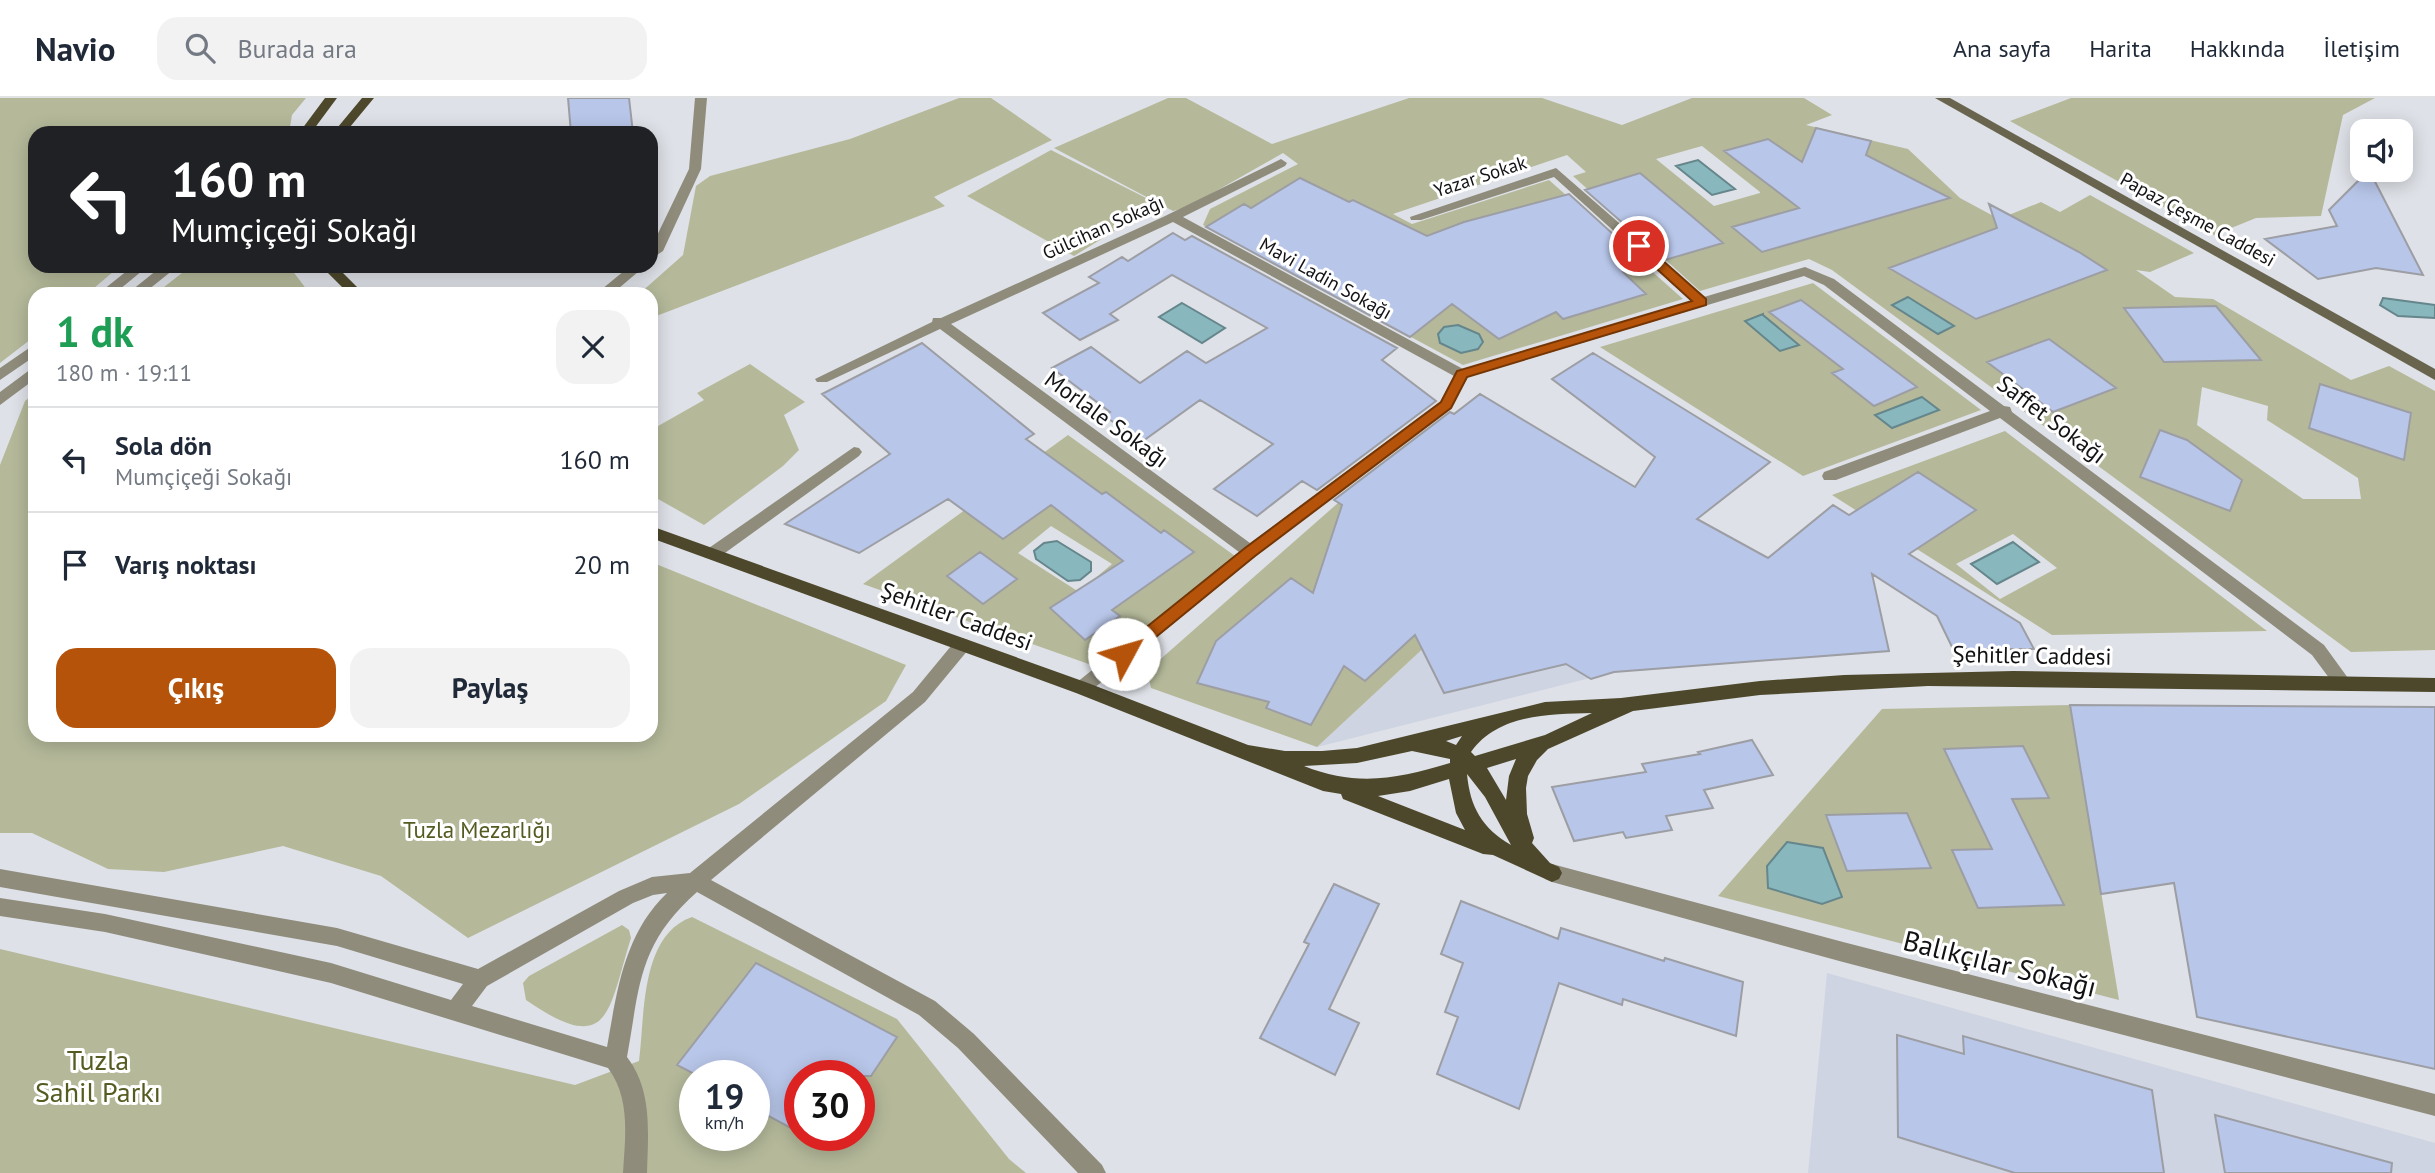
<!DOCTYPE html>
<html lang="tr">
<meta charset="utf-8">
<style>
:root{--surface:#fff;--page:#f2f2f3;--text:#1f2937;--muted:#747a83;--line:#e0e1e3;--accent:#b45309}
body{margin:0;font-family:"PT Sans",sans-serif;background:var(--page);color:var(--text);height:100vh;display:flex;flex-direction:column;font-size:26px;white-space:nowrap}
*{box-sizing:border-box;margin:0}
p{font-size:23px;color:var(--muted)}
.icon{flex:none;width:38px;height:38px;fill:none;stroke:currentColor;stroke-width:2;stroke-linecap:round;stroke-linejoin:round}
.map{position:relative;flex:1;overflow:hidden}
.details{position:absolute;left:28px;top:189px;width:630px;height:455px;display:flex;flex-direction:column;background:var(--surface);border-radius:21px;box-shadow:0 4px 18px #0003}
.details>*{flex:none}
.banner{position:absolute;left:28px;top:28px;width:630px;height:147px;border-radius:21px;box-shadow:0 4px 18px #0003;background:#202124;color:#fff;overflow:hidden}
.fabs{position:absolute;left:2350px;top:21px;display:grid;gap:14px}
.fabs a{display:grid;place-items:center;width:63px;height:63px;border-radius:14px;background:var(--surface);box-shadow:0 4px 18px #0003;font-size:35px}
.speed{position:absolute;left:679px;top:962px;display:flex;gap:14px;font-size:35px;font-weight:700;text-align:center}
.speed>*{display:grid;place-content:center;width:91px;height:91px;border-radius:50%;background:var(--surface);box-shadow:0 4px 18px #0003;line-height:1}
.speed small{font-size:18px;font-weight:400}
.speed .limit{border:10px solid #d22;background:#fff;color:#111}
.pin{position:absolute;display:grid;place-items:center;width:60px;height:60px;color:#fff;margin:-30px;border:4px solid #fff;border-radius:50%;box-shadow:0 2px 7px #0007}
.me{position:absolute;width:77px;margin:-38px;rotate:51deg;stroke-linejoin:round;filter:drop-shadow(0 0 5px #0008)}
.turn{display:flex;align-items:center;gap:24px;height:147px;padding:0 28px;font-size:32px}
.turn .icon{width:91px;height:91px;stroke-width:2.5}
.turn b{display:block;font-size:49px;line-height:60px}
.round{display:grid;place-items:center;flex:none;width:74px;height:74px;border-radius:21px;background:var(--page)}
.overview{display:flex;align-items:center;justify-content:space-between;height:119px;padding:0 28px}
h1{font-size:42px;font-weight:700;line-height:52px;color:#1e9e55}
.button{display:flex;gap:14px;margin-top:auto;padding:14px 28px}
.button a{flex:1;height:80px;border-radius:21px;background:var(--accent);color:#fff;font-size:28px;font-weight:700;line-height:80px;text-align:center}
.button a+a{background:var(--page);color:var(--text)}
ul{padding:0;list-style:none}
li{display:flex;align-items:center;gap:21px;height:105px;padding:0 28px;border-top:2px solid var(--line)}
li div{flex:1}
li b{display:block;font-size:26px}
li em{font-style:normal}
header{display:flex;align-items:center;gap:42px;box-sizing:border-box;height:98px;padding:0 35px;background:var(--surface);border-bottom:2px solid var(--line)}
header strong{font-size:33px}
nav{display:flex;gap:38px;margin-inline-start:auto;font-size:24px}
.search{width:490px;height:63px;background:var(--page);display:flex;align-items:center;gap:18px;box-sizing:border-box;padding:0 24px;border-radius:21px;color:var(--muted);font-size:26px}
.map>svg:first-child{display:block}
.built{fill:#ced4e1}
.green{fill:#b5b99a;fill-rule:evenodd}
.water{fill:#88b7be;stroke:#65868b;stroke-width:2}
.building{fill:#b8c6e9;stroke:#9c9ea4;stroke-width:2}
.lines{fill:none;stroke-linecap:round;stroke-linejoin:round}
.lane{fill:#8f8c7c;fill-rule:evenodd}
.street{fill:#8f8c7c;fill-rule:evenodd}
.secondary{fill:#68644d;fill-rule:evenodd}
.primary{fill:#4d482c;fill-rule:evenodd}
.route{fill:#b45309;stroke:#753606;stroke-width:2}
.labels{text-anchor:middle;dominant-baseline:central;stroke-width:6;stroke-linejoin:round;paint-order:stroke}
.far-street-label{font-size:19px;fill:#121215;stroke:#fff}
.street-label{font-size:23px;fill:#121215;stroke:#fff}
.park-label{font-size:23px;fill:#565b21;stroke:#fff}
.near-street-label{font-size:28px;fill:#121215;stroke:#fff}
.near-park-label{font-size:28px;fill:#565b21;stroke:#fff}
</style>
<header>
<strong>Navio</strong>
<div class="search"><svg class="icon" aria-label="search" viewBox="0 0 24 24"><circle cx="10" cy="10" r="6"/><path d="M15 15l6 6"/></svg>Burada ara</div>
<nav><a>Ana sayfa</a><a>Harita</a><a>Hakkında</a><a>İletişim</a></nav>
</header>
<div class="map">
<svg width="2435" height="1075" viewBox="0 0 2435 1075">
<rect width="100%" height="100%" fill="#dee1e7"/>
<path class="built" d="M1485 493 1614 574 1317 649Z
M1827 875 2435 1045V1075H1808Z"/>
<path class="green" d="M0 0H306L292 17 289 35H35V168H120L87 196H35V238L0 265Z
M959 0H991L1052 42 934 99 945 108 651 220V196H639L683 157 696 88 710 78 850 41Z
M1168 0H1186L1272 46 1409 0H1542L1622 27 1692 0H1804L1832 17 1806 27 1908 51 1960 100 1999 121 2041 104 2060 114 2090 97 2194 155 2150 174 2136 172 2175 199 2213 201 2351 282 2389 268 2435 293V552L2351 554 1832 172 1809 161 1700 193 1573 78 1586 74 1567 57 1393 116 1412 126 1549 82 1683 201 1463 267 1203 127 1210 111 1298 66 1283 55 1188 109 1173 113 1054 50ZM1702 48 1760 94V95L1714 108 1656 61ZM2202 289 2268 308 2267 322 2358 380 2361 401H2303L2197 327Z
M2071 0H2375L2343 17 2321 118 2256 120 2214 137 2010 23Z
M1051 52 1158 106 1074 158 967 98Z
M191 168H289L310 196H155Z
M1813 185 1981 312 1803 378 1600 249Z
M750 266 805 304 784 317 799 352 783 368 704 427 651 397V332L704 302 697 295Z
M35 295V637H651V464L906 567 886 603 739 706 468 840 381 778 283 748 164 774 108 771 32 735H0V367L25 303Z
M2005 333 2267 533 2052 537 1832 397ZM2013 436 2057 470 2000 501 1956 466Z
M1068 337 1235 458 1097 569 863 486ZM1051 428 1112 466 1079 494 1018 455Z
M1338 405 1485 493 1317 649 1151 590 1147 573Z
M2070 607 2119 902 1718 798 1882 611Z
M692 819 897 921 1009 1061 1026 1075H0V851L575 987 639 963C645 917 640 837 692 819ZM695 978H754V1038H695ZM800 978H859V1038H800Z
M622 827 629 832 631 840C608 912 611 961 526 902L523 885 529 878Z"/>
<path class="water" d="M1698 62 1735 91 1712 97 1676 68Z
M1908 199 1954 228 1938 236 1892 207Z
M2383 200 2435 207V220L2398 218 2380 207Z
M1182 205 1225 230 1202 245 1159 219Z
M1763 216V217L1799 247 1780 253 1745 223Z
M1458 227 1479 236 1483 244 1478 251 1461 255 1440 245 1438 236 1444 229Z
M1922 299 1939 312 1892 330 1875 317Z
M1057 443 1091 464V473L1080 482 1068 483 1036 461 1034 453 1044 445Z
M2013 444 2039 464 1997 486 1971 466Z
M1787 744 1823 750 1842 799 1822 806 1768 790 1767 768Z"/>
<path class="building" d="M568 0H629L633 35H571Z
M1816 30 1871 43 1866 57 1950 100 1762 154 1732 129 1799 110 1724 53 1768 41 1802 64Z
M2369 72 2423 177 2376 170 2318 181 2265 141 2337 128 2329 112Z
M1640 75 1694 120 1723 145 1665 162 1585 92Z
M1300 80 1349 104 1353 102 1427 138 1464 124 1569 96 1647 167 1623 174 1646 196 1563 221 1556 214 1499 241 1452 206 1410 239 1206 129 1244 106 1251 110Z
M1989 106 2079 154 2107 172 1976 221 1889 170 1997 130Z
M1173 135 1185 142 1192 138 1397 250 1382 262 1436 303 1317 392 1302 383 1257 418 1214 391 1273 346 1200 302 1143 343 1104 318 1110 314 1052 270 1091 249 1140 285 1187 253 1206 265 1267 230 1172 177 1110 216 1118 222 1080 242 1043 215 1099 185 1089 179 1122 159 1128 163Z
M1801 202 1917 289 1874 308 1832 275 1843 271 1769 214Z
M2216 208 2261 262 2164 264 2124 210Z
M2049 241 2116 290 2053 314 1987 264Z
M922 245 1034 336 1026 341 1102 396 1106 394 1161 435 1164 432 1194 454 1112 512 1120 518 1085 542 1050 510 1123 463 1051 407 1003 441 948 401 859 455 785 426 890 356 822 296Z
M1593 255 1770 364 1697 421 1768 460 1833 407 1849 417 1918 374 1976 412 1909 456 2020 525 2034 551H1953L1937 518 1872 476 1889 553 1614 574 1591 581 1566 566 1444 595 1415 537 1365 583 1344 568 1311 627 1266 610 1269 604 1197 585 1216 543 1291 480 1313 495 1342 407 1334 402 1450 314 1454 316 1480 296 1635 389 1655 359 1552 281Z
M2320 286 2411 315 2404 362 2309 330Z
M2160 332 2187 342 2242 382 2230 413 2140 379Z
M980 454 1017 481 983 506 947 478Z
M2070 607 2435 609V971L2197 919 2174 785 2101 796Z
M1752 642 1773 677 1704 692 1713 710 1666 718 1672 732 1626 740 1623 734 1574 743 1552 689 1646 674 1642 666 1700 656 1698 654Z
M2023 648 2049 700 2012 701 2064 807 1978 810 1952 752 1992 751 1944 651Z
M1907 715 1931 770 1847 773 1826 717Z
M1334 786 1379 806 1329 911 1359 925 1335 977 1260 940 1309 846 1304 844Z
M1461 803 1558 841 1561 830 1664 863 1665 860 1743 884 1736 938 1623 901 1622 907 1559 885 1519 1011 1437 976 1458 919 1445 914 1463 865 1441 856Z
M756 865 897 939 871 978H800V1035L754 1010V978H698L677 967Z
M1897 937 1964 956 1963 938 2152 992 2164 1075H2015L1898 1039Z
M2215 1017 2392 1065 2391 1075H2225Z"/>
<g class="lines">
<path class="lane" d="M133 168H148L114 196H98Z
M162 168H178L143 196H127Z
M35 246V258L0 282V270Z
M35 268V281L0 307V294Z
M962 540 968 542 971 547 968 552 925 604 711 782 935 903 974 936 1102 1067 1106 1075H1078L958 950 919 917 697 794C638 846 640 887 627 959 653 993 648 1035 647 1075H623C625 1039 631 1001 608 970L331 885 105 834 0 818V800L105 816 331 865 451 902 463 886 337 848 0 789V771L337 830 478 871 619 793 652 779 690 775 913 594 956 542ZM667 795C624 836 617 893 607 949L472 908 487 888 633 805 653 797Z"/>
<path class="street" d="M695 0H707L701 71 663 153 651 161V150L689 71Z
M1281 61 1287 65 1285 68 1183 119 1463 271 1691 203 1554 79 1421 122H1411L1410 119 1556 70 1704 199 1805 169 1834 181 2004 308 2010 309 2012 314 2324 547 2353 587 2350 592H2338L2312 557 2000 320 1836 382H1824L1822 378 1824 374 1990 313 1824 187 1804 178 1468 279 1451 310 1256 458 1088 595H1076L1073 590 1076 585 1239 454 940 231 827 284H817L815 281 932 224 933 220H941L1163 119ZM1173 124 1454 278 1440 304 1250 445 951 226Z
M630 168H645L612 196H596Z
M854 349 859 350 862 354 859 358 718 460H706L704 456 706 452Z
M1552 766 1843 844 2435 996V1018L1843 864 1552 784 1545 781 1542 775 1545 769Z"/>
<path class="secondary" d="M1935 0H1950L2435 271V282Z"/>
<path class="primary" d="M325 0H337L311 35H299Z
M362 0H374L345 35H333Z
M321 168H336L364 196H349Z
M651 428 1088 585 1248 647 1285 653H1322L1357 650 1545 604 1621 600 1760 583 1844 577 2013 573 2435 580V594L1928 588 1760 597 1633 613 1548 651 1537 662 1528 678 1526 690 1527 716 1534 740 1532 745 1550 765 1559 769 1562 775 1559 781 1552 784 1493 757 1483 756 1343 701 1341 696 1323 693 1076 595 651 440ZM1592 615 1545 637 1475 658 1471 654C1498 616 1550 616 1592 615ZM1462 638 1456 647 1446 643ZM1412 653 1450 661V665C1397 681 1357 689 1304 668L1357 665ZM1516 661 1509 678 1506 702 1487 670ZM1467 676 1485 699 1511 747C1482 730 1470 709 1467 676ZM1449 681 1456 715 1465 732 1378 698 1410 693Z"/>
</g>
<path class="route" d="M1635 146H1644L1706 201V207L1467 279 1451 310 1255 458 1129 561H1118V552L1245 450 1441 304 1457 273 1692 203 1635 151Z"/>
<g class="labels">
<g class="far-street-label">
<text transform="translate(1480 78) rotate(-18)">Yazar Sokak</text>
<text transform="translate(2198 121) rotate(29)">Papaz Çeşme Caddesi</text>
<text transform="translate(1103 129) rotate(-24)">Gülcihan Sokağı</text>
<text transform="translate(1326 180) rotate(29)">Mavi Ladin Sokağı</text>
</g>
<g class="street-label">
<text transform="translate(1107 321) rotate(36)">Morlale Sokağı</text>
<text transform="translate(2052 321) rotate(37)">Saffet Sokağı</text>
<text transform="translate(957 518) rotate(20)">Şehitler Caddesi</text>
<text transform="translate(2032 557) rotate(1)">Şehitler Caddesi</text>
</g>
<g class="park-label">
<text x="477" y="731">Tuzla Mezarlığı</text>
</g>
<g class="near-street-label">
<text transform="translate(2000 865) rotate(14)">Balıkçılar Sokağı</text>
</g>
<g class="near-park-label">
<text x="98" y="961">Tuzla<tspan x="98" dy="32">Sahil Parkı</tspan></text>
</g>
</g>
</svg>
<div class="fabs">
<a><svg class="icon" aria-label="sound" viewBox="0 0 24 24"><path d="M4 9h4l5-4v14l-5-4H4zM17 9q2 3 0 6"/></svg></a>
</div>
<div class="speed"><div>19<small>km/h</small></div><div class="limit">30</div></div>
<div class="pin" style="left:1639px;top:148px;background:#d93025"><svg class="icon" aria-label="arrive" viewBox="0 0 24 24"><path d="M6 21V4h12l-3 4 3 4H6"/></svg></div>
<svg class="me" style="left:1124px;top:556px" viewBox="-20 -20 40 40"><circle r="19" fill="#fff"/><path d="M0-13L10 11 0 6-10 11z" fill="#b45309"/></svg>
<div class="banner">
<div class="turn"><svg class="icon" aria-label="left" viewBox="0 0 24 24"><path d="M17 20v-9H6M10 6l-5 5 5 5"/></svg><div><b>160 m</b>Mumçiçeği Sokağı</div></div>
</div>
<section class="details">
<div class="overview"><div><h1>1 dk</h1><p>180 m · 19:11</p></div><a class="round"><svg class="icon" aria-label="close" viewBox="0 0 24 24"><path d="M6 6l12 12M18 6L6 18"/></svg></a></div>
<ul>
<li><svg class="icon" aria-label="left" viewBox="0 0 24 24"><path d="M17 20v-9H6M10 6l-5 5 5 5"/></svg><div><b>Sola dön</b><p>Mumçiçeği Sokağı</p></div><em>160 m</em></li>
<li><svg class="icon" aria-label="arrive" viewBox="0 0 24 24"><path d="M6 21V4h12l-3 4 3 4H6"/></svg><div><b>Varış noktası</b></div><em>20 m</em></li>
</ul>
<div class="button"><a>Çıkış</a><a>Paylaş</a></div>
</section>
</div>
